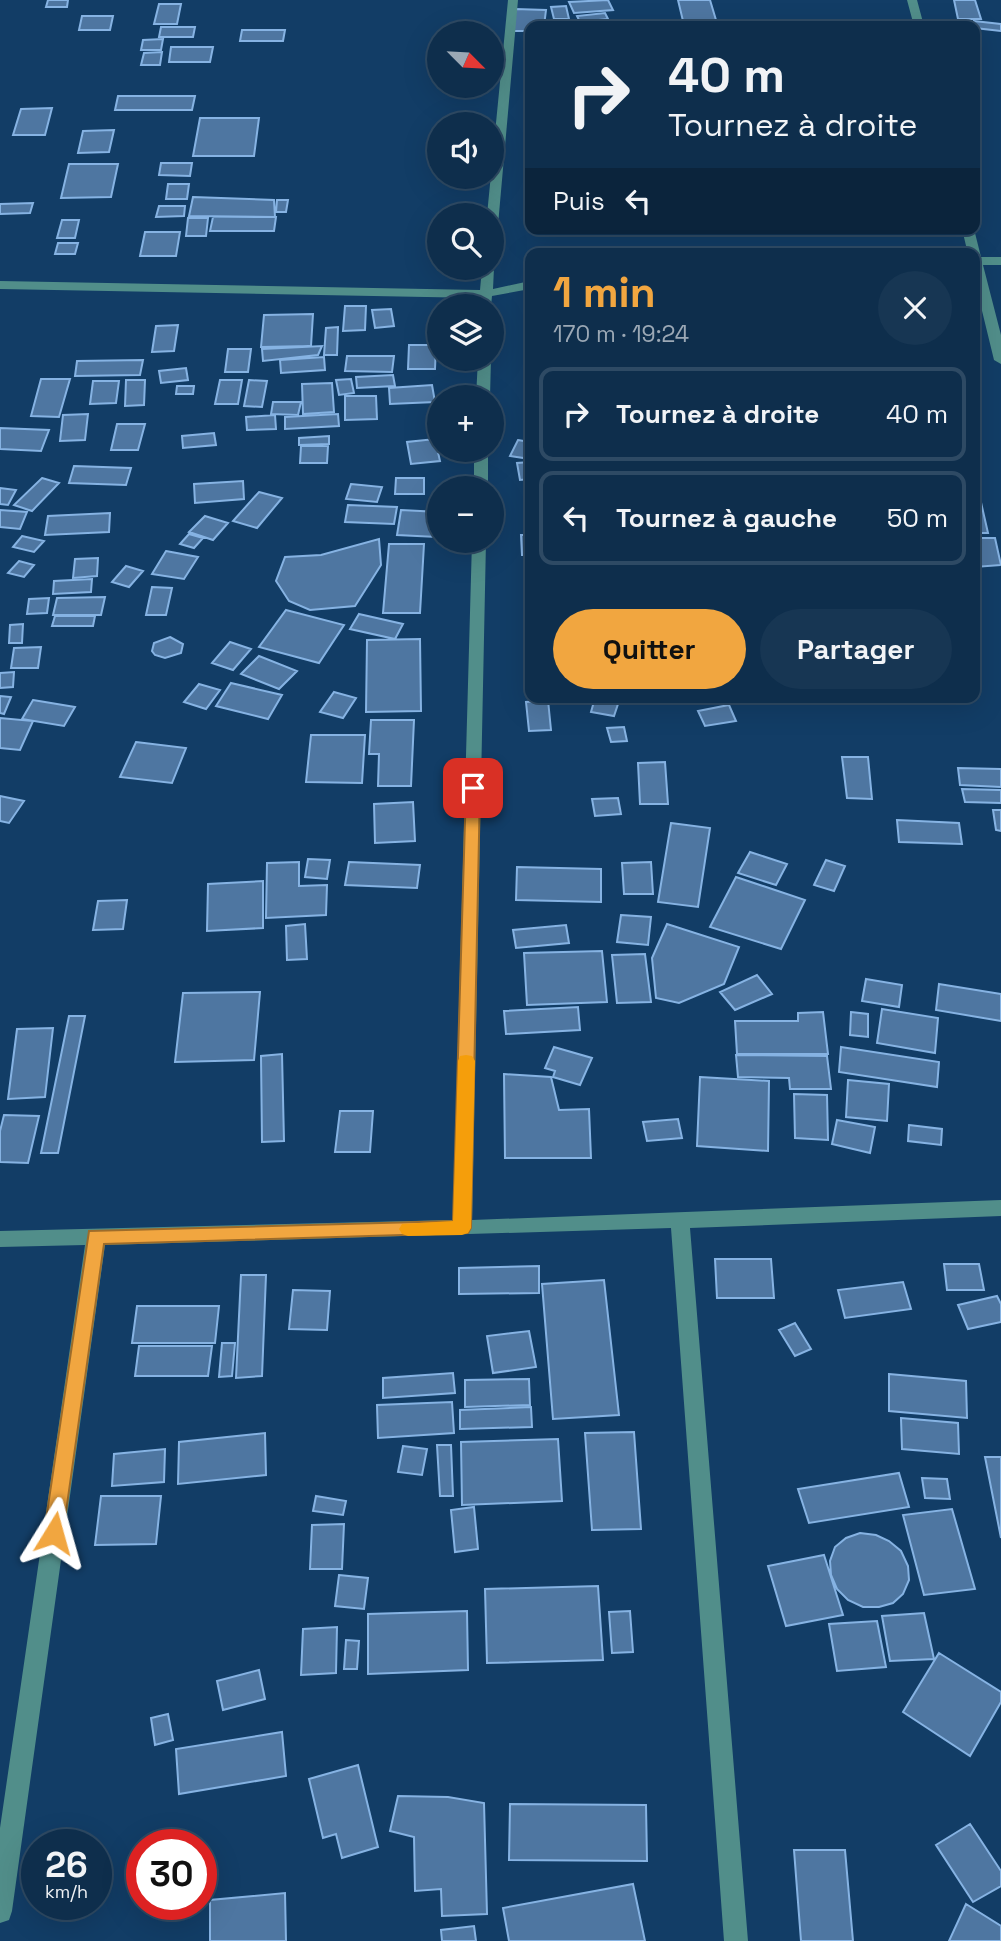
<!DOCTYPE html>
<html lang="fr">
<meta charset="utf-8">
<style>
:root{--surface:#0e2e4c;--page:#173653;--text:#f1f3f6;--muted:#9ba8b5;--line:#2e4a64;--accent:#f1a640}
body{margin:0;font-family:"Space Grotesk",sans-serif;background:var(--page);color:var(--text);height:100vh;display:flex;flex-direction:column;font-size:26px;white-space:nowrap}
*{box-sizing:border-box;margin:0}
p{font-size:23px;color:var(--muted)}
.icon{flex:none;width:38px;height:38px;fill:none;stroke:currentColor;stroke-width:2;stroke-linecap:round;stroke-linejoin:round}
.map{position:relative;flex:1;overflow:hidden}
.drawer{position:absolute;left:525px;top:248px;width:455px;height:455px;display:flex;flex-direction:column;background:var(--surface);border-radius:14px;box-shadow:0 7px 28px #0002,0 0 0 2px var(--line)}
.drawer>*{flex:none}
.guide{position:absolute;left:525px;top:21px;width:455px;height:214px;border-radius:14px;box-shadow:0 7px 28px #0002,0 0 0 2px var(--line);background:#0e2e4c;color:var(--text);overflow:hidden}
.needle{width:46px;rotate:114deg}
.buttons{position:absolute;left:427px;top:21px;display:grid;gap:14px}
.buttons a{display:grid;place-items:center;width:77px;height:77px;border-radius:50%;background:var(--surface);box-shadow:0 7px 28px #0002,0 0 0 2px var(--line);font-size:35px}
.speed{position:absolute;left:21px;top:1829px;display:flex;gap:14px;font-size:35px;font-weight:700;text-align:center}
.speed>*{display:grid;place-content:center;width:91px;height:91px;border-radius:50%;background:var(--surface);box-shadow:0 7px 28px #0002,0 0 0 2px var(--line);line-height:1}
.speed small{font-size:18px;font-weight:400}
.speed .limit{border:10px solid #d22;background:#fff;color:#111}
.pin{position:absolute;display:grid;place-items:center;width:60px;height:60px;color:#fff;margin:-30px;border-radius:14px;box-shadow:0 4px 10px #0006}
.me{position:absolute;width:77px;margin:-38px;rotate:8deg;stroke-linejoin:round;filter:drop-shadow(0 0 5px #0008)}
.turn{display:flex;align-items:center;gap:24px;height:147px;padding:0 28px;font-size:32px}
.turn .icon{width:91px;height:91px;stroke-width:2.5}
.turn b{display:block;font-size:49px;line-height:60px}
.then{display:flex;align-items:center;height:66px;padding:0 28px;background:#0003;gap:14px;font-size:26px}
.round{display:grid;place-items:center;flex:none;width:74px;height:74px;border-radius:37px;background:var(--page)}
.overview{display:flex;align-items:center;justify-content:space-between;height:119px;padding:0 28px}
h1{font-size:42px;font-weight:700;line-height:52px;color:var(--accent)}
.button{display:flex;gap:14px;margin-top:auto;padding:14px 28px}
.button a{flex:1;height:80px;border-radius:42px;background:var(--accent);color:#111;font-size:28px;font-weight:700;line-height:80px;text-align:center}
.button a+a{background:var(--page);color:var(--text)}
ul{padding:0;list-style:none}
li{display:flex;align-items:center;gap:21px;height:94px;margin:0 14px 10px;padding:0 14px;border:4px solid var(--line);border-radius:14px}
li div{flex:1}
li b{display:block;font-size:26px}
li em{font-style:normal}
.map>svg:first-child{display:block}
.building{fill:#4e76a1;stroke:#86b3e3;stroke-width:2}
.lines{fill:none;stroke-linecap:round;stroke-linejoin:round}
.minor{fill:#518e8a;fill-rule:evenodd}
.route{fill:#f1a640;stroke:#9d6c2a;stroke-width:2}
.slow{fill:#f59e0b}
</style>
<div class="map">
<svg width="1001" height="1941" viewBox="0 0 1001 1941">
<rect width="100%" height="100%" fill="#123d66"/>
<path class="building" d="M48 0H68L67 7H46Z
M608 0 613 10 574 13 569 2Z
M678 0H710L716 20 683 21Z
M954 0H975L981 19H958Z
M159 4H181L177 24H154Z
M566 6 569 19H554L551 7Z
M515 9 546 10 544 26H530V31H511Z
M605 13 608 19 580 22 577 16Z
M82 16H113L110 30H79Z
M974 21 1001 24V31L975 28Z
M161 27H195L193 37H159Z
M242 30H285L283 41H240Z
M163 39 161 50H141L143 40Z
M171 47H213L210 62H169Z
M162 52 160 65H141L144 53Z
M118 96H195L192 110H115Z
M52 108 45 135H13L21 109Z
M200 118H259L254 156H193Z
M114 130 109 152 78 153 83 131Z
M161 163H192L190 176 159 175Z
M69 164H118L111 197 61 198Z
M168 184H189L187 199H166Z
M193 197 274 200 275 217 189 216Z
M277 200H288L286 212H276Z
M33 203 30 213 0 214V204Z
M159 206H185L184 216 156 217Z
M213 217H276L274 231H210Z
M188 218H208L206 236H186Z
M62 220H79L75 238H57Z
M145 232H180L176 256H140Z
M58 243H78L75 254H55Z
M345 306H366L365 330 343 331Z
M391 309 394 326 375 328 372 310Z
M313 314 311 346 261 347 264 315Z
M178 325 174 351 152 352 156 326Z
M338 327 337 355H324L326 328Z
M409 345H436L435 369H408Z
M322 346 318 355 263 361 262 349Z
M228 349H251L248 372H225Z
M347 356H394L392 372 345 371Z
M324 357 325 370 281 373 280 360Z
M143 360 140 375 75 376 77 361Z
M186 368 188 380 161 383 159 371Z
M393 375 395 386 357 388 356 377Z
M41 379H70L59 417 31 416Z
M351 379 354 393 339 395 336 380Z
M126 380H145L144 405 125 406Z
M220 380H242L238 404H215Z
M249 380 267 381 262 407 244 406Z
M93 381H119L116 403 90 404Z
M332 383 334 412 303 414 302 384Z
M432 385 435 402 390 404 389 388Z
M177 386H194L193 394H176Z
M345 396H376L377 419 345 420Z
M273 402H301L298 415 271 414Z
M88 414 85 440 60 441 63 415Z
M338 414 339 426 285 429V417Z
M275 415 276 429 247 430 246 417Z
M117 424H145L138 450H111Z
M0 428 49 430 41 451 0 449Z
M214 433 216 445 183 448 182 436Z
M329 436V444L299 445V438Z
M435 439 440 461 411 464 407 442Z
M518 440 530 442V459L510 456Z
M301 446H328L327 463H300Z
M530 462V479L520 480 517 463Z
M74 466 131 468 126 485 69 483Z
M42 478 59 483 32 511 14 505Z
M396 478H424V494H395Z
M243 481 244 499 195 503 194 484Z
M351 484 382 487 377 502 346 499Z
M0 488 16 490 8 505 0 504Z
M259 492 282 498 257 528 233 521Z
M975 498H980L988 533H975Z
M348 505 397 507 394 524 345 522Z
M0 510 27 512 20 529 0 527Z
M401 510 439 512 437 537 397 535Z
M110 513 109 532 45 535 48 516Z
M205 516 228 523 213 540 189 532Z
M189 534 203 538 194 548 180 544Z
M521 535H530V555H522Z
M22 536 44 541 34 552 13 547Z
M975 538H995L1001 565 975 567Z
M379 539 381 565 355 606 310 610 289 601 276 581 285 557 321 555Z
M389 544H424L420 613H383Z
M166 551 198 557 184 579 152 574Z
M98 558 97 576 73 578 75 559Z
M19 561 34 565 24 577 8 573Z
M126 566 143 571 129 587 112 582Z
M92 579 91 592 53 594 54 581Z
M152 587 172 588 166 615H146Z
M105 597 101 615H53L57 598Z
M49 598 47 613 27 614 29 599Z
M286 610 344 625 319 663 259 647Z
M359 614 403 624 395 639 350 629Z
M55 616H95L93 626H52Z
M23 624 22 643H9L10 625Z
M170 637 183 644 181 653 165 658 155 655 152 651 154 643Z
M420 639 421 711 366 712 367 640Z
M230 642 251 649 233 670 212 663Z
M41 647 38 668H11L14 648Z
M259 656 297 671 279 689 241 674Z
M14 672 13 687 0 688V673Z
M231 683 282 695 268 719 216 706Z
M199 684 220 690 206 709 184 702Z
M334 692 356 698 343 718 320 712Z
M0 696 11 697 4 714 0 713Z
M595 698H620L614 716 591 712Z
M33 700 75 707 64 726 22 719Z
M548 700 551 730 529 731 526 702Z
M729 705 736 721 705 726 698 711Z
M0 718 33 721 20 750 0 748Z
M371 720H414L411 786H378L379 754H369Z
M624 727 627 741 611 742 607 728Z
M311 735H365L362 783 306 782Z
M136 742 186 748 172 783 120 777Z
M842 757H868L872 799 847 798Z
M665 762 668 804H640L638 763Z
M958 768 1001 769V787L960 785Z
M962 789 1001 790V803L965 802Z
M0 796 24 801 9 823 0 821Z
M618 798 621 814 595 816 592 799Z
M413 802 415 841 375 843 374 804Z
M993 810H1001V831L996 830Z
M897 820 959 823 962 844 899 842Z
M671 823 710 828 698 907 658 902Z
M750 852 787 864 776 885 738 873Z
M308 859 330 860 327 879 305 877Z
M826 860 845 866 834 891 814 885Z
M299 862V886L327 885 326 915 266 918 267 863Z
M349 862 420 865 417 888 345 885Z
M651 862 653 894H624L622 863Z
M517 867 601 869V902L516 900Z
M736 877 805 900 781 949 710 927Z
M263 881V928L207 931 208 884Z
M127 900 123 929 93 930 98 901Z
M621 915 651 917 648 945 617 942Z
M305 924 307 959 287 960 286 926Z
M667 924 739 947 724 984 679 1003 656 998 652 958Z
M566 925 569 943 516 948 513 930Z
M602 951 607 1002 527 1005 524 953Z
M645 954 651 1002 617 1003 612 955Z
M757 975 772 994 735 1010 720 992Z
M866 979 902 985 899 1007 862 1001Z
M939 984 1001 994V1021L936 1010Z
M260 992 254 1060 175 1062 183 993Z
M578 1007 580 1030 506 1034 504 1011Z
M882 1009 938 1018 935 1053 877 1043Z
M823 1012 828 1054H737L735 1021H798V1013Z
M851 1012 868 1014V1037L850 1035Z
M69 1016H85L58 1153H41Z
M53 1028 45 1097 8 1099 17 1029Z
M554 1047 592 1058 580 1085 553 1077 555 1071 545 1068Z
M841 1047 939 1062 937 1087 839 1072Z
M282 1054 284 1141 262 1142 261 1056Z
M736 1055 827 1056 831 1089H790L789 1078 738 1077Z
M504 1074 551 1077 559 1110 589 1109 591 1158H505Z
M700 1077 769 1081 768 1151 697 1146Z
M848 1080 889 1084 887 1121 846 1117Z
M794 1094 827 1095 828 1140 795 1138Z
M340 1111H373L370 1152H335Z
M4 1115 39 1116 28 1163 0 1162V1131Z
M678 1119 682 1138 647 1141 643 1122Z
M837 1120 875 1127 870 1153 832 1144Z
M909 1125 942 1129 941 1145 908 1141Z
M715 1259H771L774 1298H717Z
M944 1264H979L984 1290H947Z
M539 1266V1293L459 1294V1268Z
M241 1275H266L262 1376 236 1378Z
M604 1280 619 1415 553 1419 542 1284Z
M903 1282 911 1309 845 1318 838 1290Z
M293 1290 330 1291 327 1330 289 1329Z
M997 1296 1001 1304V1322L968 1329 958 1305Z
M137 1306H219L215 1343H132Z
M795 1323 811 1349 795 1356 779 1330Z
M529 1331 536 1367 493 1373 487 1336Z
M222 1343H235L232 1376 219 1377Z
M139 1346H212L208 1376H135Z
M453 1373 455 1393 383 1398V1378Z
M889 1374 966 1381 967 1418 889 1411Z
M529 1379 530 1405 465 1407V1380Z
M452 1402 454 1433 378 1438 377 1405Z
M531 1407 532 1427 460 1429V1410Z
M901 1418 958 1423 959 1454 902 1449Z
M634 1432 641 1529 592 1530 585 1433Z
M265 1433 266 1475 178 1484 179 1442Z
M558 1439 562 1501 462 1505 461 1442Z
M437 1445H451L453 1496H440Z
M403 1446 427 1449 422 1475 398 1472Z
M165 1449 164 1482 112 1486 114 1454Z
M985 1457H1001V1538Z
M899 1473 909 1507 809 1523 798 1489Z
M922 1478 947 1479 950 1499 925 1498Z
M101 1496H161L156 1544 95 1545Z
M316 1496 346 1501 343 1515 313 1511Z
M474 1507 478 1549 455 1552 451 1510Z
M952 1509 975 1589 924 1595 903 1515Z
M344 1524 342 1569H310L312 1525Z
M860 1533 876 1535 889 1541 901 1551 908 1566 909 1580 903 1594 893 1603 879 1607H863L848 1600 837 1589 831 1575 830 1561 835 1547 846 1538Z
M824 1555 843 1615 786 1626 768 1566Z
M339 1575 368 1578 364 1609 335 1606Z
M598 1586 603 1660 487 1663 485 1589Z
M467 1611 468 1670 368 1674V1614Z
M630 1611 633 1652 612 1653 609 1612Z
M924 1613 934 1659 890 1661 882 1616Z
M877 1621 886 1667 837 1671 829 1624Z
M337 1627 336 1673 301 1675 303 1629Z
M346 1640 359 1641 357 1669H344Z
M939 1653 1001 1692V1702L970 1756 903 1712Z
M259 1670 265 1699 223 1710 217 1681Z
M168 1714 173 1740 155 1745 151 1718Z
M282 1732 286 1776 179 1794 176 1749Z
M358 1765 378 1847 342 1858 336 1834 323 1838 309 1779Z
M398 1796 448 1797 484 1803 487 1914 442 1916 441 1889 415 1891 414 1837 390 1831Z
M510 1804 646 1805 647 1861 509 1860Z
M970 1824 1001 1871V1886L973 1902 936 1845Z
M794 1850H845L853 1941H801Z
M633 1884 645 1941H509L503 1908Z
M285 1893 286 1941H210V1900Z
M966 1904 1001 1926V1941H949Z
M474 1926 476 1941H442L441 1930Z"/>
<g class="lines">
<path class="minor" d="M508 0H518L498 225 492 229V215H487Z
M907 0H917L924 26H914Z
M962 229H974L981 257H1001V265H983L1001 335V364L994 360 975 282V254H968Z
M492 265 494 268 493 289 530 281V289L492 296 491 306H479V298L0 289V281L480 290 482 268H492Z
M478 359H491L490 397H476Z
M474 450H488V488H474Z
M472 541H486L472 1220 1001 1200V1216L690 1228 748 1941H724L671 1228 105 1245 12 1911 9 1920 0 1923V1828L85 1245 0 1247V1231L453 1220Z"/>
</g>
<path class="route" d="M473 783 480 788 471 1228 468 1233 104 1244 63 1533 60 1540 54 1542 47 1540 44 1533 89 1231 453 1221 466 788Z"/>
<path class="slow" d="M466 1055 472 1056 475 1061 471 1228 468 1233 462 1235 408 1236 402 1234 399 1229 402 1224 453 1221 458 1061 460 1056Z"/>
</svg>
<div class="buttons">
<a><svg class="needle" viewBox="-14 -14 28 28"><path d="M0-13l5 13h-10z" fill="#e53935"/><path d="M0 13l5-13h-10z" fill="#9ba8b5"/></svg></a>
<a><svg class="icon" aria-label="sound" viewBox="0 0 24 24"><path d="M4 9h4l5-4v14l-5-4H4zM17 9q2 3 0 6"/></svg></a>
<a><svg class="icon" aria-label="search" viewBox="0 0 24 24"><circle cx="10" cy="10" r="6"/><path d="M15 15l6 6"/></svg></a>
<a><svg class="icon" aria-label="layers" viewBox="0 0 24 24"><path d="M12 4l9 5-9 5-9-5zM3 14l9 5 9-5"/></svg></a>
<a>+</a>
<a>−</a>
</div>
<div class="speed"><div>26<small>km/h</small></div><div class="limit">30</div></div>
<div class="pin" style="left:473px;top:788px;background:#d93025"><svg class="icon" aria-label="arrive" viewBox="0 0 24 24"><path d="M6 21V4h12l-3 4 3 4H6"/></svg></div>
<svg class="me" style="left:54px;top:1533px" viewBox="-20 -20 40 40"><path d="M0-17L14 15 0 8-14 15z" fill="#f1a640" stroke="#fff" stroke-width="4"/></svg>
<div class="guide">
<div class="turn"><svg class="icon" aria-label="right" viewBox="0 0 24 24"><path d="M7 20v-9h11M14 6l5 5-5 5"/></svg><div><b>40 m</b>Tournez à droite</div></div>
<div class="then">Puis<svg class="icon" aria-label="left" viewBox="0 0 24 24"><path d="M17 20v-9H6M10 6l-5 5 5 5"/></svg></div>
</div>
<section class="drawer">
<div class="overview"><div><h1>1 min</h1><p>170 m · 19:24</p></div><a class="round"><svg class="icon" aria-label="close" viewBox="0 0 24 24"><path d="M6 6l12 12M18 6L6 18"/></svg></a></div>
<ul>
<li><svg class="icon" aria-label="right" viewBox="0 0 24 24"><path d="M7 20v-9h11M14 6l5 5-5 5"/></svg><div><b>Tournez à droite</b></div><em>40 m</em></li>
<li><svg class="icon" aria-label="left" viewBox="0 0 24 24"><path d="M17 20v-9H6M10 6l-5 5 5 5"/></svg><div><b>Tournez à gauche</b></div><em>50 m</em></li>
</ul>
<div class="button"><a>Quitter</a><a>Partager</a></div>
</section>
</div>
